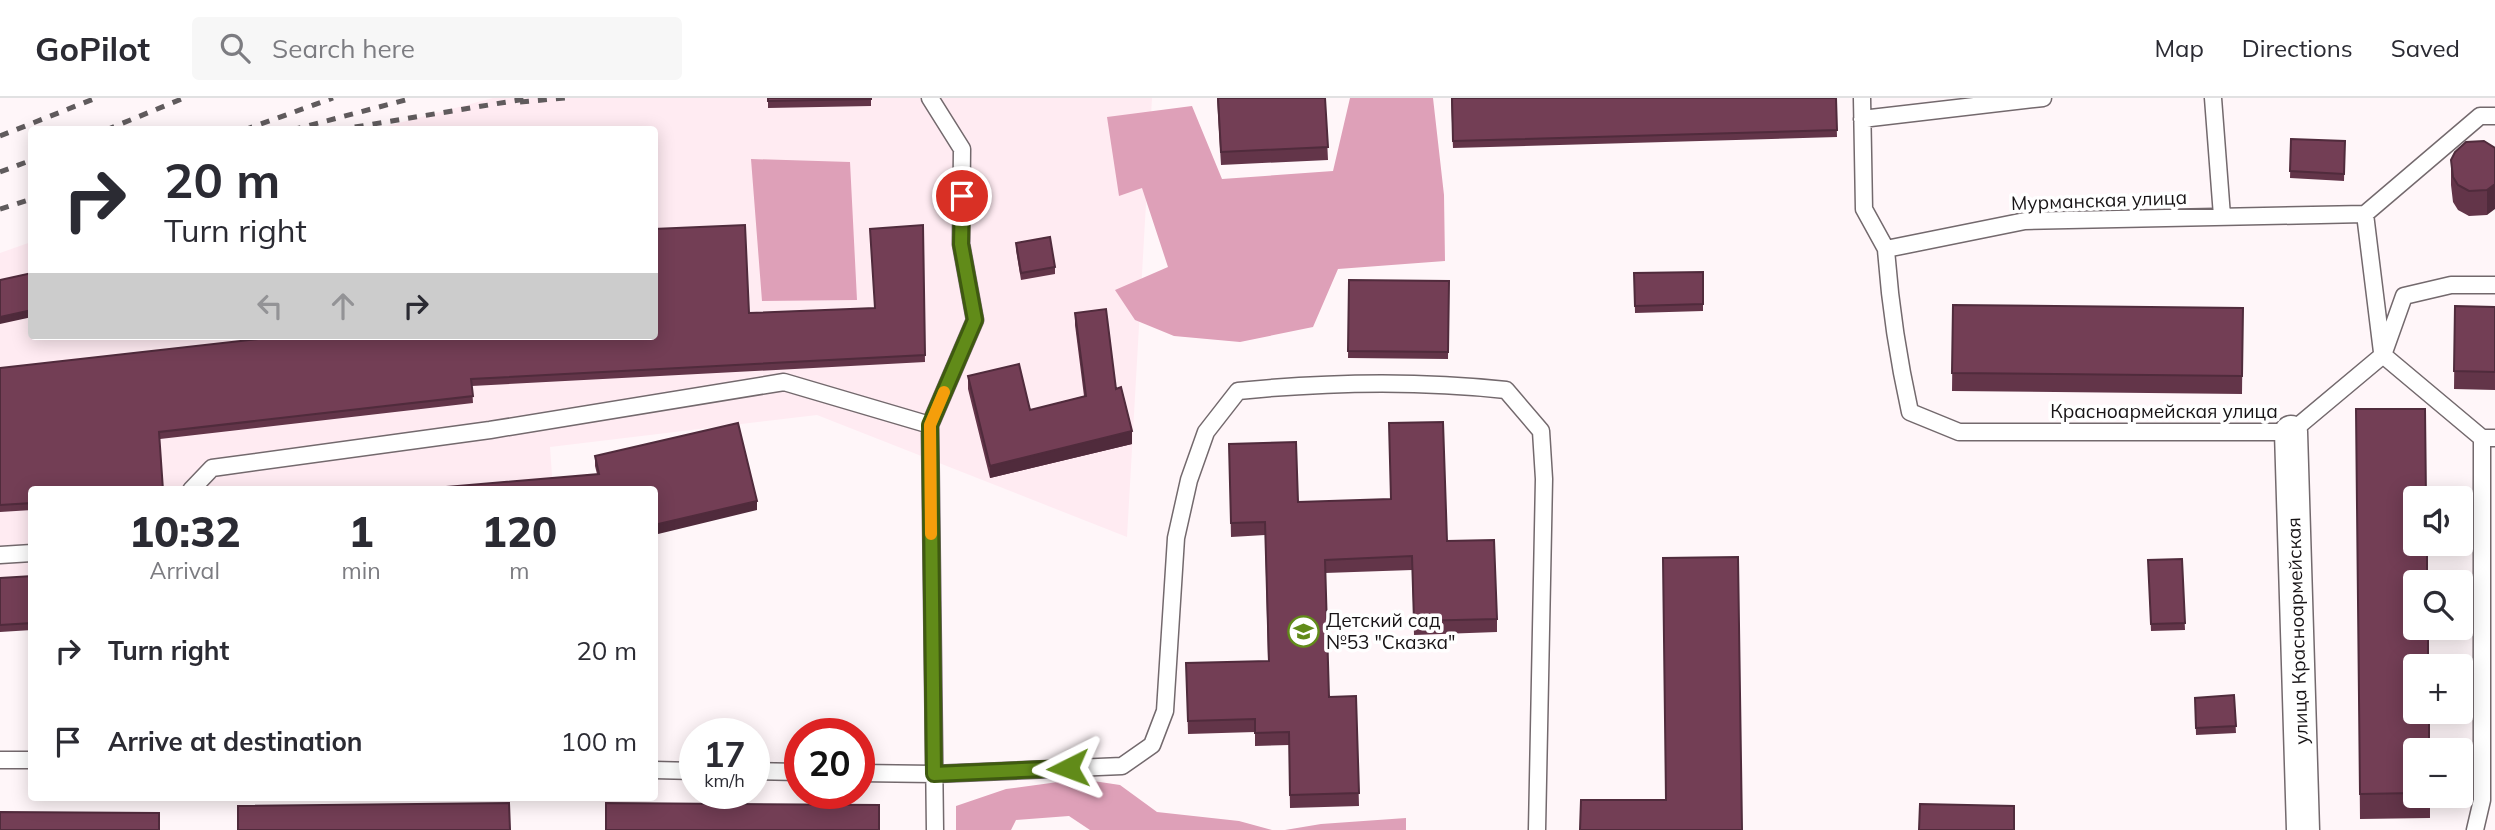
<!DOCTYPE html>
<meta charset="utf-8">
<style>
:root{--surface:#fff;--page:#f7f7f7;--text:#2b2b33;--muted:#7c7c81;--line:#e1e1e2}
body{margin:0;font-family:Mulish,sans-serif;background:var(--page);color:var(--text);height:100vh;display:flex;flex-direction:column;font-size:26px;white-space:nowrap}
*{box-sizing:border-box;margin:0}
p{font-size:23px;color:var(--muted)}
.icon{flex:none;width:38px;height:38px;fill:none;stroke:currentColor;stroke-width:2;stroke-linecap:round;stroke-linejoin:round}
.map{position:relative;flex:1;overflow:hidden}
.panel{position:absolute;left:28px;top:388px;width:630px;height:315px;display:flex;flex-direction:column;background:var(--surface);border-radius:7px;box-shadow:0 4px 18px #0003}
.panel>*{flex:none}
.banner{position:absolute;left:28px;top:28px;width:630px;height:214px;border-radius:7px;box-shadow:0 4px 18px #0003;background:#fff;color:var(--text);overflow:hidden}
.tools{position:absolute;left:2403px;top:388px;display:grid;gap:14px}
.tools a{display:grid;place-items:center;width:70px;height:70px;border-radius:7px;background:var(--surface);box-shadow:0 4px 18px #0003;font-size:35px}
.speed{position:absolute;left:679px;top:620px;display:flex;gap:14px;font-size:35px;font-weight:700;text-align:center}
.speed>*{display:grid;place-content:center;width:91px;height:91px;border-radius:50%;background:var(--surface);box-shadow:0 4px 18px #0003;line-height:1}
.speed small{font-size:18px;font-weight:400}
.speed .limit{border:10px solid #d22;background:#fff;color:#111}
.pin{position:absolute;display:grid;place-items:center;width:60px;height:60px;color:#fff;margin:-30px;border:4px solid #fff;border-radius:50%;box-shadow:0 2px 7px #0007}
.me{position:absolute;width:77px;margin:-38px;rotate:267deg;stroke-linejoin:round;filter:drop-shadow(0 0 5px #0008)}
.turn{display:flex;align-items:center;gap:24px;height:147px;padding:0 21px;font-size:32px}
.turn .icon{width:91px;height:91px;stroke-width:2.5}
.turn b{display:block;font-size:49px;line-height:60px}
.lanes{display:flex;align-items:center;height:66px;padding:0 21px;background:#0003;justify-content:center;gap:35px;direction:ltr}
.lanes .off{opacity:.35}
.eta{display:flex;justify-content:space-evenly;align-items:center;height:119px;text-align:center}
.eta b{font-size:42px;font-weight:800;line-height:49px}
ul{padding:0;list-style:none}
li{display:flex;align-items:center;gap:21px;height:91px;padding:0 21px}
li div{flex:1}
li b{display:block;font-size:26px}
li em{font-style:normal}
header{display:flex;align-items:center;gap:42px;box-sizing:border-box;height:98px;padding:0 35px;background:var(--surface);border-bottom:2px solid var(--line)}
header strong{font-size:33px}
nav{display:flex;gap:38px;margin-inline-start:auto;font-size:24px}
.search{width:490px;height:63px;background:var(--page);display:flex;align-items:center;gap:18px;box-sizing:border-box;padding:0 24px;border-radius:7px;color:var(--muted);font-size:26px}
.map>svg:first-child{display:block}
.built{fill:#ffebf2}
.forest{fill:#dea0b8}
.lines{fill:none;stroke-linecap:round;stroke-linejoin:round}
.lane-casing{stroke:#73696d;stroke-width:19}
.street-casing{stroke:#73696d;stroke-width:35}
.lane{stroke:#fff;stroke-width:16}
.street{stroke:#fff;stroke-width:32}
.rail{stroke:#605b5d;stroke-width:5;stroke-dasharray:9 9;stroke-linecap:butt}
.wall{fill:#633549}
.shaded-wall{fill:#502b3c}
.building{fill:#733e55;stroke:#502b3c;stroke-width:2}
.route-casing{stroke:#3f5a10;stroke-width:18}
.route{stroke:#618b19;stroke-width:12}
.slow{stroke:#f59e0b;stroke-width:12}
.labels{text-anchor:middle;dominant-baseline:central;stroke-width:7;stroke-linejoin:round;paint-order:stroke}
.street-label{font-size:19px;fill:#181416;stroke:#fff}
.poi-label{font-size:19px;fill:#181416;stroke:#fff;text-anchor:start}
</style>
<header>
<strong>GoPilot</strong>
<div class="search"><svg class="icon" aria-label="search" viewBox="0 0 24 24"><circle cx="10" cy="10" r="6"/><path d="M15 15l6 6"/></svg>Search here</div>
<nav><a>Map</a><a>Directions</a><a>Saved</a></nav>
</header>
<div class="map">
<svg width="2495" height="732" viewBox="0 0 2495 732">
<rect width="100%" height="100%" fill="#fff6f9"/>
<path class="built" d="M493 0H1152L1127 439 817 317 550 349 553 392H32L31 487 0 493V155L31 144 32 238H654V32L376 31Z"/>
<path class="forest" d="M1350 0H1433L1444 97 1445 163 1338 171 1313 229 1240 244 1174 238 1135 222 1115 192 1168 169 1142 90 1119 98 1107 19 1192 8 1222 81 1333 73Z
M751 61 850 64 857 202 762 203Z
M1080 681 1120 687 1157 714 1239 723 1272 732H1090L1069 718 1016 722 1011 732H956V708L1006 691Z
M1406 720V732H1285L1321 726Z"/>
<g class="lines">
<defs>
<path id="lane" d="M930 0 962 51 961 146 975 222 930 327 935 732
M1862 0 1864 111 1886 151
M2213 0 2222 118
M2495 18H2480L2365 116 2025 123 1886 151C1890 207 1898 260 1910 314L1959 334H2291L2383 257 2404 198 2451 187H2495
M1862 21 2043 0
M2365 116 2382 254
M2383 257 2482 340H2495
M191 392 212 370 490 332 784 284 930 327
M0 457 32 455
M0 662H32
M654 672 695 673
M754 673 800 674
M859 675 934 676 1122 668 1152 647 1165 613 1176 440 1189 382 1206 334 1238 293C1327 284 1416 282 1506 292L1541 333 1544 381 1537 732
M2475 732 2482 702V340"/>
<path id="street" d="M2291 334 2303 732"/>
</defs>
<use href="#lane" class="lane-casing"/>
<use href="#street" class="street-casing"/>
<use href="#lane" class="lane"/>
<use href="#street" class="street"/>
<path class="rail" d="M520 4 565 0
M106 32 184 0
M244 32 333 0
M292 32 413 0
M337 32 531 0
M0 38 96 0
M0 74 32 62
M0 111 32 101"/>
</g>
<path class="wall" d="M768 0H871V8L768 10Z
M1217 0H1325L1328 62 1221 67Z
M1451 0H1836L1837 39 1453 50Z
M2291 41 2345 43 2344 83 2290 80Z
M2495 50 2487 117 2469 118 2458 112 2453 104 2451 87V62Z
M923 127 925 264 472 288 473 305 160 341 32 392V412L0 414V270L654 238 749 215 875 210Z
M1016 145 1055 169V176L1021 182 1016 152Z
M1703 174V213L1635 215 1634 175Z
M1349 182 1449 183 1448 261 1348 260Z
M1953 207 2243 210 2242 296 1952 293Z
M2455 208 2495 209V292L2454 291Z
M1075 215 1116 291 1132 346 990 380 968 291V278L1030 312 1084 298 1075 227Z
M2356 311 2415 653V698H2430V720L2360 721Z
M1229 346 1298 404 1447 443 1497 521V534L1414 537 1412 472 1325 475 1329 599 1356 598 1359 708 1290 710 1289 647 1255 648V634L1188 636 1186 565 1268 563 1265 437 1231 439Z
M595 358 757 412 597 376 595 368Z
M2182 461 2185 532 2151 533 2148 462Z
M32 478V532L0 534V480Z
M2234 597 2236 635 2196 637 2195 600Z"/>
<path class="shaded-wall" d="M2495 86V111L2487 117V92Z
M32 212V219L0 226V219Z
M1132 333V346L990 380V368Z
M757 403V412L654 437V427Z"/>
<path class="building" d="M768 0H871V1L768 3Z
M1218 0H1325L1328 49 1221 54Z
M1452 0H1836L1837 32 1453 43Z
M2291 41 2345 43 2344 76 2290 73Z
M2484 43 2495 50V86L2487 92 2469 93 2458 87 2453 79 2451 62 2455 54 2466 44Z
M745 127 749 215 875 210 870 131 923 127 925 257 471 281 473 298 159 334 163 392H32V405L0 407V270L284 238H654V131Z
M1050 139 1055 169 1021 175 1016 145Z
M1703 174V206L1635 208 1634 175Z
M32 175V212L0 219V182Z
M1349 182 1449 183 1448 254 1348 253Z
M1953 207 2243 210 2242 278 1952 275Z
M2455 208 2495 209V274L2454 273Z
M1106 211 1116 291 1121 289 1132 333 990 368 968 278 1019 266 1030 312 1086 298 1075 215Z
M2356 311H2425L2426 401H2415V446H2427V485H2415V530H2428V569H2415V614H2429V653H2415V695L2360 696Z
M1443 324 1447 443 1494 442 1497 521 1414 523 1412 458 1325 462 1329 599 1356 598 1359 695 1290 697 1289 634 1255 635V621L1188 623 1186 565 1269 563 1265 424 1231 425 1229 346 1296 344 1298 404 1391 401 1389 325Z
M738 325 757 403 654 427V392H411L599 376 595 358Z
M1738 459 1742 732H1580L1581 702H1666L1663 460Z
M2182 461 2185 525 2151 526 2148 462Z
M32 478V525L0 527V480Z
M2234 597 2236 628 2196 630 2195 600Z
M509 705 510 732H238V708Z
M606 705 879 707V732H606Z
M1920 706 2014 708V732H1919Z
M0 714 159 715V732H0Z"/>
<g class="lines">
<defs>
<path id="route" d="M962 98 961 146 975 222 930 327 934 676 1068 670"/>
</defs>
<use href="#route" class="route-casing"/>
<use href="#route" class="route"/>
<path class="slow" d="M931 436 930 327 944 294"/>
</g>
<defs>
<symbol id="school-ring" viewBox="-11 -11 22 22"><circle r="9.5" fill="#fff" stroke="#618b19" stroke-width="1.5"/><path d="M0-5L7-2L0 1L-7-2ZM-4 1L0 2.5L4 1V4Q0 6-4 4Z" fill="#618b19"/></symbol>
</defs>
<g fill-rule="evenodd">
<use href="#school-ring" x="1286" y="516" width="35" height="35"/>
</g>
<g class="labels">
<g class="street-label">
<text transform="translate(2099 102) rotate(-2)">Мурманская улица</text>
<text x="2164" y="313">Красноармейская улица</text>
<text transform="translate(2297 533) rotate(-92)">улица Красноармейская</text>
</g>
<g class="poi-label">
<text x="1326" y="522">Детский сад<tspan x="1326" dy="22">№53 "Сказка"</tspan></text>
</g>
</g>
</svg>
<div class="tools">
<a><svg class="icon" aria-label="sound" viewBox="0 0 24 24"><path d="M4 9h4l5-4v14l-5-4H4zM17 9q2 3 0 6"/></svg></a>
<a><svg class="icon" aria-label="search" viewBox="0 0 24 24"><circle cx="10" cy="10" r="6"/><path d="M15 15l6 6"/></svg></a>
<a>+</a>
<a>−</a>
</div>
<div class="speed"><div>17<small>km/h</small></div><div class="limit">20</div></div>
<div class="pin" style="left:962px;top:98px;background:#d93025"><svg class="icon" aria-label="arrive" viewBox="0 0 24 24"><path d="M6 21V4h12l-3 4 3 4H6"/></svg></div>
<svg class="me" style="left:1068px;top:670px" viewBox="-20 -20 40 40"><path d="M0-17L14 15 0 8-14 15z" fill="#618b19" stroke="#fff" stroke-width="4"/></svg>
<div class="banner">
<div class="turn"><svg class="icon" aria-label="right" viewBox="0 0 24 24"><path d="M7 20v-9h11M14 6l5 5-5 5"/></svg><div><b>20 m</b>Turn right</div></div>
<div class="lanes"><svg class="icon off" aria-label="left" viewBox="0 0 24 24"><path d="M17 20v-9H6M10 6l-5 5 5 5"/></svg><svg class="icon off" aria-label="ahead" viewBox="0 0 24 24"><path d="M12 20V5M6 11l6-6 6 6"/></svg><svg class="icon" aria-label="right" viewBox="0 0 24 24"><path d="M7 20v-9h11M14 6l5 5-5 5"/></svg></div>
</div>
<section class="panel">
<div class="eta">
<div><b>10:32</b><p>Arrival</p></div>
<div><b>1</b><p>min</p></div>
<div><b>120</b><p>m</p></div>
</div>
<ul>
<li><svg class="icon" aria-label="right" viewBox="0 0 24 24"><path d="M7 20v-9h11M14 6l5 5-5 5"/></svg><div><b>Turn right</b></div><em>20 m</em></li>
<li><svg class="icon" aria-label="arrive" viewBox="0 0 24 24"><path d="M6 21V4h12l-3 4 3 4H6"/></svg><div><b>Arrive at destination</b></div><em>100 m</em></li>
</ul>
</section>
</div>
